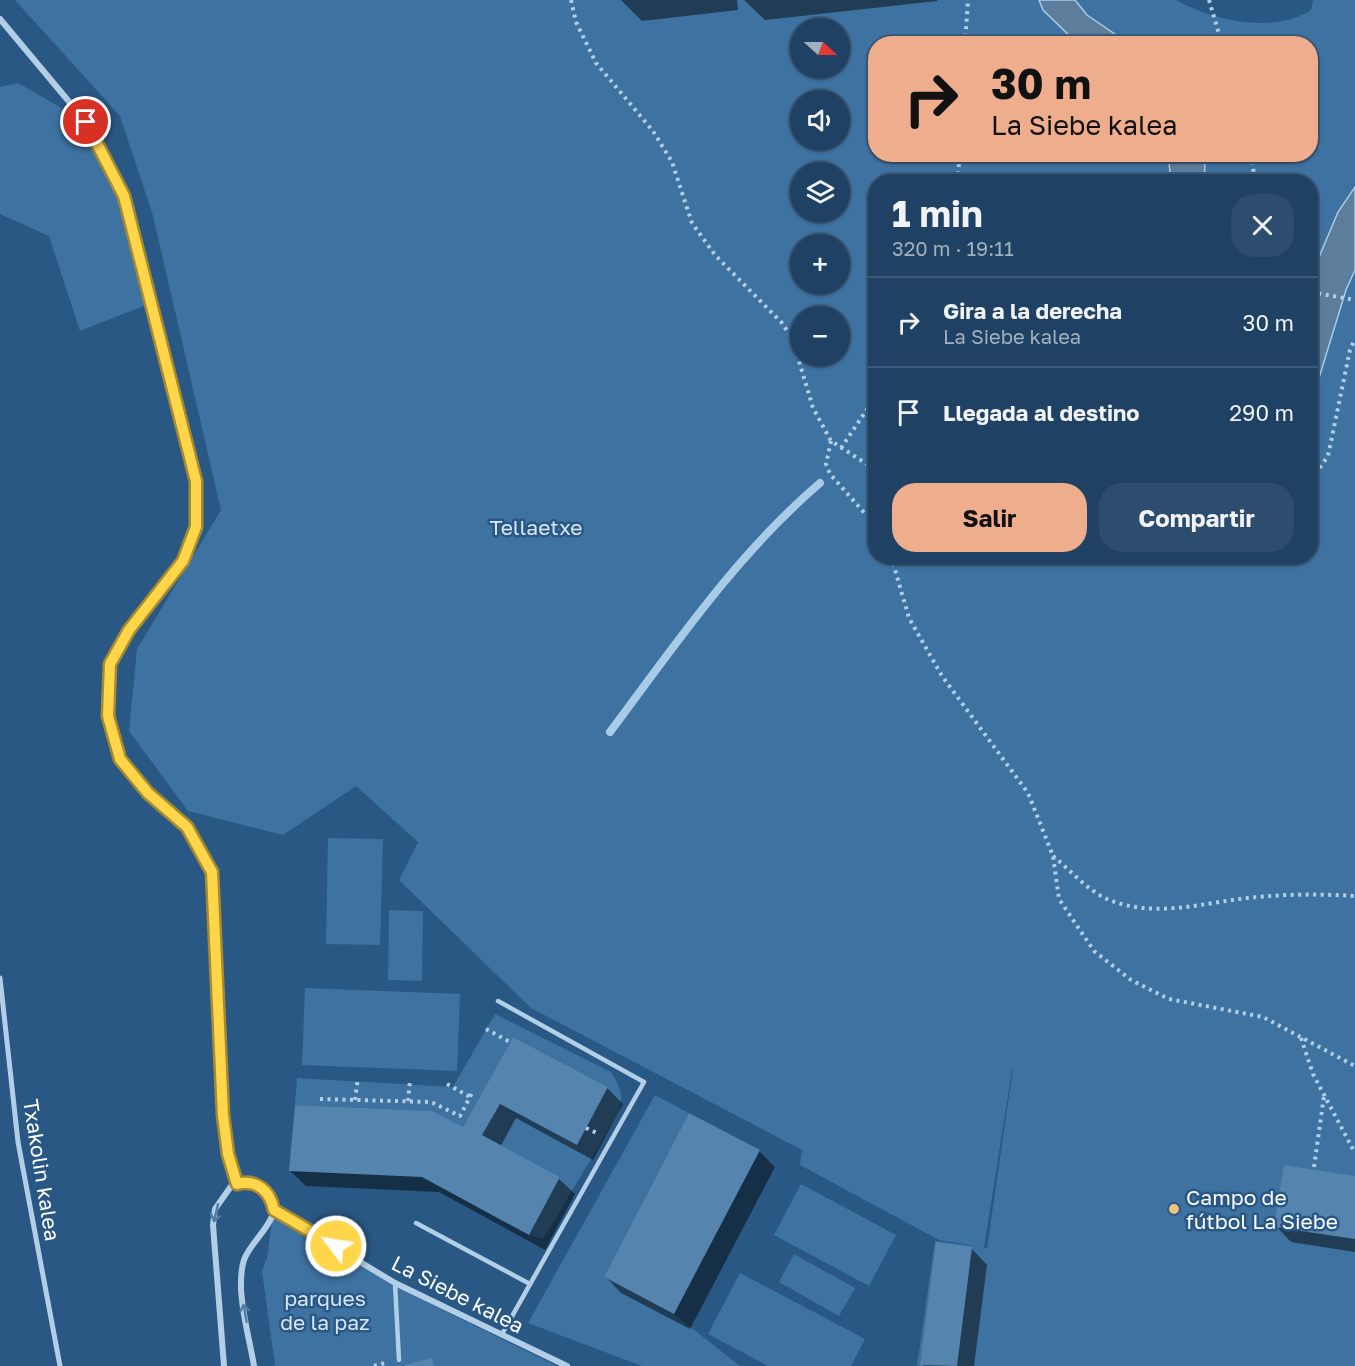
<!DOCTYPE html>
<html lang="es">
<meta charset="utf-8">
<style>
:root{--surface:#1f4264;--page:#2c4d6d;--text:#f1f3f6;--muted:#a1b0bf;--line:#3c5b78;--accent:#eead8d}
body{margin:0;font-family:"Golos Text",sans-serif;background:var(--page);color:var(--text);height:100vh;display:flex;flex-direction:column;font-size:22px;white-space:nowrap}
*{box-sizing:border-box;margin:0}
p{font-size:20px;color:var(--muted)}
.icon{flex:none;width:33px;height:33px;fill:none;stroke:currentColor;stroke-width:2;stroke-linecap:round;stroke-linejoin:round}
.map{position:relative;flex:1;overflow:hidden}
.side{position:absolute;left:868px;top:174px;width:450px;height:390px;display:flex;flex-direction:column;background:var(--surface);border-radius:24px;box-shadow:0 2px 4px #0004,0 0 0 2px var(--line)}
.side>*{flex:none}
.top-card{position:absolute;left:868px;top:36px;width:450px;height:126px;border-radius:24px;box-shadow:0 2px 4px #0004,0 0 0 2px var(--line);background:#eead8d;color:#111;overflow:hidden}
.needle{width:39px;rotate:111deg}
.fabs{position:absolute;left:790px;top:18px;display:grid;gap:12px}
.fabs a{display:grid;place-items:center;width:60px;height:60px;border-radius:50%;background:var(--surface);box-shadow:0 2px 4px #0004,0 0 0 2px var(--line);font-size:30px}
.pin{position:absolute;display:grid;place-items:center;width:51px;height:51px;color:#fff;margin:-26px;border:3px solid #fff;border-radius:50%;box-shadow:0 2px 6px #0007}
.me{position:absolute;width:66px;margin:-33px;rotate:301deg;stroke-linejoin:round;filter:drop-shadow(0 0 4px #0008)}
.turn{display:flex;align-items:center;gap:21px;height:126px;padding:0 24px;font-size:27px}
.turn .icon{width:78px;height:78px;stroke-width:2.5}
.turn b{display:block;font-size:42px;line-height:51px}
.round{display:grid;place-items:center;flex:none;width:63px;height:63px;border-radius:24px;background:var(--page)}
.overview{display:flex;align-items:center;justify-content:space-between;height:102px;padding:0 24px}
h1{font-size:36px;font-weight:700;line-height:45px}
.primary-button{display:flex;gap:12px;margin-top:auto;padding:12px 24px}
.primary-button a{flex:1;height:69px;border-radius:24px;background:var(--accent);color:#111;font-size:24px;font-weight:700;line-height:69px;text-align:center}
.primary-button a+a{background:var(--page);color:var(--text)}
ul{padding:0;list-style:none}
li{display:flex;align-items:center;gap:18px;height:90px;padding:0 24px;border-top:2px solid var(--line)}
li div{flex:1}
li b{display:block;font-size:22px}
li em{font-style:normal}
.map>svg:first-child{display:block}
.green{fill:#3e72a1;fill-rule:evenodd}
.water{fill:#5d7d9c;stroke:#a8cbe7;stroke-width:1.5}
.shadow{fill:#0007}
.lines{fill:none;stroke-linecap:round;stroke-linejoin:round}
.stream{stroke:#a8cbe7;stroke-width:8}
.building{fill:#5584ae}
.path{stroke:#b3cfe7;stroke-width:4;stroke-dasharray:3 4.5;stroke-linecap:butt}
.service{stroke:#b3cfe7;stroke-width:4.5}
.pedestrian{stroke:#b3cfe7;stroke-width:5}
.minor{stroke:#b3cfe7;stroke-width:6}
.oneway{stroke:#527ca2}
.route-casing{stroke:#a68a30;stroke-width:15}
.route{stroke:#ffd54a;stroke-width:10}
.poi-dot{fill:#eec37a;stroke:#295885;stroke-width:2}
.labels{text-anchor:middle;dominant-baseline:central;stroke-width:5;stroke-linejoin:round;paint-order:stroke}
.park-label{font-size:21px;fill:#d7e7f6;stroke:#295885}
.street-label{font-size:21px;fill:#fff;stroke:#295885}
.poi-label{font-size:21px;fill:#fff;stroke:#295885;text-anchor:start}
</style>
<div class="map">
<svg width="1355" height="1366" viewBox="0 0 1355 1366">
<rect width="100%" height="100%" fill="#295885"/>
<path class="green" d="M15 0H1176C1213 21 1274 34 1311 10L1313 0H1355V1366H917L935 1241 983 1247 939 1240 800 1165 802 1150 531 1008 399 880 418 842 356 786 283 835 188 811 129 731 137 649 221 510 153 216 120 116ZM801 28H840V68H801ZM876 44H1311V154H876ZM801 100H840V140H801ZM801 172H840V212H801ZM876 182H1311V556H876ZM801 244H840V284H801ZM801 316H840V356H801ZM1013 1069 987 1248H984L1012 1070Z
M18 83 86 122 125 196 151 303 80 331 49 236 0 214V87Z
M328 838 383 839 380 945 326 944Z
M389 910 423 911 422 981 388 980Z
M305 988 460 994 457 1071 302 1065Z
M495 1014 611 1072C621 1088 624 1096 618 1114L543 1239 529 1235 560 1177 482 1135 500 1104 577 1145 608 1087 513 1037 463 1127 431 1111 295 1105 297 1078 453 1087Z
M655 1095 689 1113 604 1277 674 1314 740 1366H642L528 1323Z
M801 1184 896 1235 869 1286 774 1235Z
M273 1213 394 1286 557 1366H434L432 1359 400 1366H275L262 1271 267 1258Z
M794 1254 855 1288 839 1316 779 1282Z
M740 1273 865 1339 851 1366H768L708 1334Z"/>
<path class="water" d="M1039 0H1075L1087 15 1128 43H1077L1043 10Z
M1168 155H1202L1205 166 1204 181H1171Z
M1355 187V270L1346 290 1311 404V276L1338 212Z"/>
<path class="shadow" d="M621 0H737L738 10 642 21Z
M744 0H937V1L765 20Z
M514 1039 607 1088 623 1104 593 1160 516 1118 500 1147 559 1179 575 1194 545 1250 439 1192 306 1186 290 1171 463 1129Z
M759 1151 775 1167 690 1329 621 1293 606 1277Z
M1355 1178V1252L1291 1242 1276 1226Z
M972 1249 987 1265 974 1366H923Z"/>
<g class="lines">
<path class="stream" d="M610 732C675 645 737 554 820 483"/>
</g>
<path class="building" d="M513 1037 608 1087 577 1145 500 1104 482 1135 560 1177 529 1235 422 1177 289 1171 295 1105 432 1111 463 1127Z
M689 1113 760 1150 674 1314 604 1277Z
M1284 1165 1355 1176V1239L1274 1227Z
M936 1242 972 1247 957 1366 920 1365Z
M432 1358 434 1366H404V1365Z"/>
<g class="lines">
<path class="path" d="M571 0 576 22 596 63 653 131 672 162 692 223 715 255 782 323 792 338 813 408 831 441 876 470
M1209 0 1222 44
M965 44 968 0
M1251 154 1255 182
M957 182 960 154
M1311 292 1355 300
M831 441 826 464 830 474 876 526
M841 448 876 396
M1311 480 1328 456 1350 350 1355 339
M891 556 909 618 942 676 1028 793 1053 856 1059 899 1094 951 1131 980 1169 999 1263 1017 1355 1066
M1053 856C1070 870 1087 890 1107 899 1157 920 1207 901 1258 897 1290 894 1323 894 1355 896
M486 1029 510 1042
M1301 1038 1313 1074 1355 1153
M447 1084 470 1097
M320 1099 431 1102 460 1116 473 1091
M355 1100 358 1078
M408 1101 410 1080
M586 1128 599 1134
M1314 1167 1324 1096
M374 1366 385 1363"/>
<path class="service" d="M498 1001 644 1082 502 1334
M416 1223 530 1284
M395 1283 399 1360"/>
<path class="pedestrian" d="M0 978 18 1142 60 1366"/>
<path class="minor" d="M0 19 86 122 125 196 196 481V527L183 561 129 630 110 664 108 716 120 759 148 793 187 827 212 872 223 1115 228 1154 237 1184
M274 1210 395 1283 567 1366
M224 1366 213 1225 215 1209 232 1185C245 1182 256 1182 266 1192 290 1215 251 1238 244 1260 242 1266 241 1276 241 1283 240 1307 250 1341 254 1366"/>
</g>
<defs><path id="oneway-shaft" d="M-6 0H5M1.5-3L5.5 0L1.5 3" fill="none" stroke-width="1.6" stroke-linecap="round" stroke-linejoin="round" transform="scale(1.5)"/></defs>
<g class="oneway">
<use href="#oneway-shaft" transform="translate(216 1213) rotate(103)"/>
<use href="#oneway-shaft" transform="translate(245 1313) rotate(-100)"/>
</g>
<g class="lines">
<defs>
<path id="route" d="M86 122 124 196 196 481V527L183 561 129 630 110 664 108 716 120 759 148 793 187 827 212 872 223 1115 228 1154 237 1184C257 1179 270 1191 274 1210L336 1246"/>
</defs>
<use href="#route" class="route-casing"/>
<use href="#route" class="route"/>
</g>
<circle class="poi-dot" cx="1174" cy="1209" r="6"/>
<g class="labels">
<g class="park-label">
<text x="536" y="527">Tellaetxe</text>
<text x="325" y="1298">parques<tspan x="325" dy="24">de la paz</tspan></text>
</g>
<g class="street-label">
<text transform="translate(42 1170) rotate(81)">Txakolin kalea</text>
<text transform="translate(458 1294) rotate(27)">La Siebe kalea</text>
</g>
<g class="poi-label">
<text x="1186" y="1197">Campo de<tspan x="1186" dy="24">fútbol La Siebe</tspan></text>
</g>
</g>
</svg>
<div class="fabs">
<a><svg class="needle" viewBox="-14 -14 28 28"><path d="M0-13l5 13h-10z" fill="#e53935"/><path d="M0 13l5-13h-10z" fill="#a1b0bf"/></svg></a>
<a><svg class="icon" aria-label="sound" viewBox="0 0 24 24"><path d="M4 9h4l5-4v14l-5-4H4zM17 9q2 3 0 6"/></svg></a>
<a><svg class="icon" aria-label="layers" viewBox="0 0 24 24"><path d="M12 4l9 5-9 5-9-5zM3 14l9 5 9-5"/></svg></a>
<a>+</a>
<a>−</a>
</div>
<div class="pin" style="left:86px;top:122px;background:#d93025"><svg class="icon" aria-label="arrive" viewBox="0 0 24 24"><path d="M6 21V4h12l-3 4 3 4H6"/></svg></div>
<svg class="me" style="left:336px;top:1246px" viewBox="-20 -20 40 40"><circle r="17" fill="#ffd54a" stroke="#fff" stroke-width="3"/><path d="M0-11L8 9 0 5-8 9z" fill="#fff"/></svg>
<div class="top-card">
<div class="turn"><svg class="icon" aria-label="right" viewBox="0 0 24 24"><path d="M7 20v-9h11M14 6l5 5-5 5"/></svg><div><b>30 m</b>La Siebe kalea</div></div>
</div>
<section class="side">
<div class="overview"><div><h1>1 min</h1><p>320 m · 19:11</p></div><a class="round"><svg class="icon" aria-label="close" viewBox="0 0 24 24"><path d="M6 6l12 12M18 6L6 18"/></svg></a></div>
<ul>
<li><svg class="icon" aria-label="right" viewBox="0 0 24 24"><path d="M7 20v-9h11M14 6l5 5-5 5"/></svg><div><b>Gira a la derecha</b><p>La Siebe kalea</p></div><em>30 m</em></li>
<li><svg class="icon" aria-label="arrive" viewBox="0 0 24 24"><path d="M6 21V4h12l-3 4 3 4H6"/></svg><div><b>Llegada al destino</b></div><em>290 m</em></li>
</ul>
<div class="primary-button"><a>Salir</a><a>Compartir</a></div>
</section>
</div>
